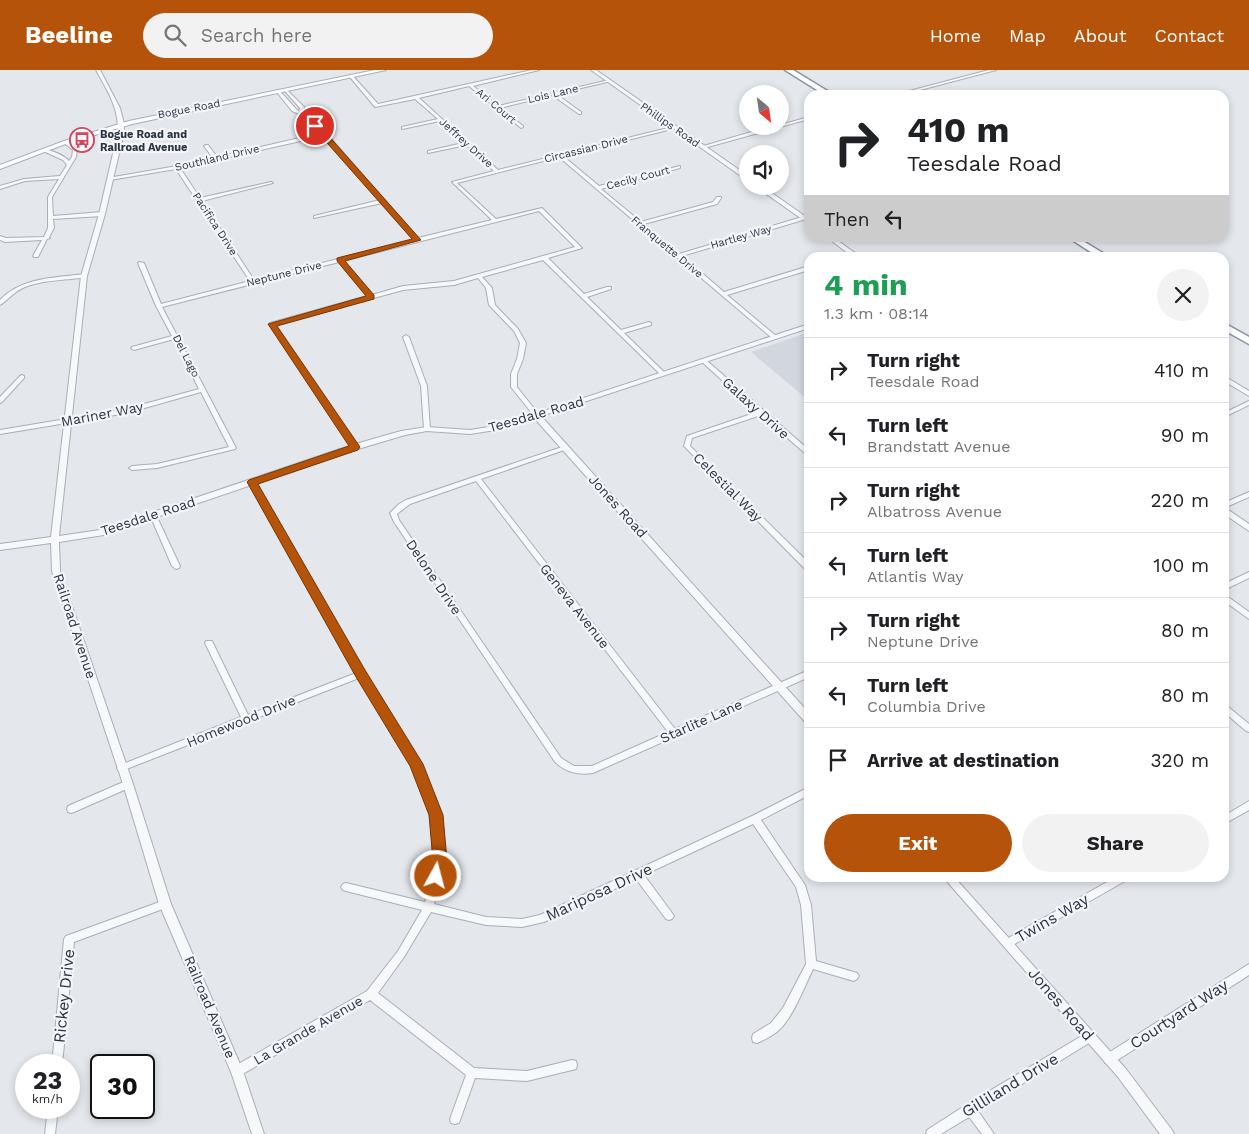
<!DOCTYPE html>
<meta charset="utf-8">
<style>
:root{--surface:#fff;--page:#f2f2f2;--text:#202124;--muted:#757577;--line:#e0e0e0;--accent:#b45309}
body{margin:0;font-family:"Work Sans",sans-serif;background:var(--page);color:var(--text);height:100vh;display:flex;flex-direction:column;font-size:19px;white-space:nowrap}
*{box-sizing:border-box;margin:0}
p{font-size:16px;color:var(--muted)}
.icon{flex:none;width:28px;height:28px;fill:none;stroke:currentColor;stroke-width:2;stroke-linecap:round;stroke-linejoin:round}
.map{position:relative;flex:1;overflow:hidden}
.drawer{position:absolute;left:804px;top:182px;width:425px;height:630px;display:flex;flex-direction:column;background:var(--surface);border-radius:15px;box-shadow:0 2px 8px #0003}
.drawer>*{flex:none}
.guide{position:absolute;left:804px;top:20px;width:425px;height:152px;border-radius:15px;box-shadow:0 2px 8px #0003;background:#fff;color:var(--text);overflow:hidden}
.needle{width:32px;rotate:151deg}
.controls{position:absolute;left:739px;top:15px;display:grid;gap:10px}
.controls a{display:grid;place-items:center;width:50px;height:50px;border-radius:50%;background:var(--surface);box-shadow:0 2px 8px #0003;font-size:25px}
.speed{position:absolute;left:15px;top:984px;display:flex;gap:10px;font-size:25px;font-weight:700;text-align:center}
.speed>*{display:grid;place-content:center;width:65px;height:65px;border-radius:50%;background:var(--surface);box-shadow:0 2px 8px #0003;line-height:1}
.speed small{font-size:12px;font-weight:400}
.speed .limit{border:2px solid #111;border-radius:8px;background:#fff;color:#111}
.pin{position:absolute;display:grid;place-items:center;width:42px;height:42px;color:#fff;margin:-21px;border:2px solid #fff;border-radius:50%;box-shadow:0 1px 5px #0007}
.me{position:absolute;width:55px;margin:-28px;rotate:7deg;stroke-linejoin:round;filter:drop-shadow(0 0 4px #0008)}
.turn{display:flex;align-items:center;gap:18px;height:105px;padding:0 20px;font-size:22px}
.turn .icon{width:65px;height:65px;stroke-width:2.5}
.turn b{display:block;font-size:35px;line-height:42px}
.then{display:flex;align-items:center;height:48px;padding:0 20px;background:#0003;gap:10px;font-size:19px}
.round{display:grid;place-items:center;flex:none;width:52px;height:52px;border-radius:26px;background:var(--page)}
.headline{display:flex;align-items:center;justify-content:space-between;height:85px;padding:0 20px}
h1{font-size:30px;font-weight:700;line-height:38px;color:#1e9e55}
.button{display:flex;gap:10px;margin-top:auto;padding:10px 20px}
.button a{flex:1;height:58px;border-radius:30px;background:var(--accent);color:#fff;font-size:20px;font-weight:700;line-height:58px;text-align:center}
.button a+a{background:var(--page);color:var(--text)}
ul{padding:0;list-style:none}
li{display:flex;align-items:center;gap:15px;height:65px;padding:0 20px;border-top:1px solid var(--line)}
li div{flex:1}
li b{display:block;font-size:19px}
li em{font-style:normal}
header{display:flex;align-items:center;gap:30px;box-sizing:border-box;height:70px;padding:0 25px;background:var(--accent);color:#fff}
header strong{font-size:24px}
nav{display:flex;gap:28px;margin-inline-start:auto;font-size:18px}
.search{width:350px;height:45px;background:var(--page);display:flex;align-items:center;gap:12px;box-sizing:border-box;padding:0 18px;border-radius:28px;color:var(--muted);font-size:19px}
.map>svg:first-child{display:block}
.built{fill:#d2d6de}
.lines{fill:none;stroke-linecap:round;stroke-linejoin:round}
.minor-casing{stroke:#a9aeb7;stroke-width:2}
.tertiary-casing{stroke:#a9aeb7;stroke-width:2}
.secondary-casing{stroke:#a9aeb7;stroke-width:2}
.trunk-casing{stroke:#8b94a3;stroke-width:3}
.minor{fill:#f7f8fa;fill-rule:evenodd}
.tertiary{fill:#f7f8fa;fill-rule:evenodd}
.secondary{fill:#fff;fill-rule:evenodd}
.trunk{fill:#fff;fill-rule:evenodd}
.route{fill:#b45309;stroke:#753606}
.labels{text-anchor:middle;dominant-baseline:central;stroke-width:4.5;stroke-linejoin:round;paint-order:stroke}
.far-street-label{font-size:11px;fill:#2b3445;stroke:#f4f6f9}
.far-poi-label{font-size:11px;font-weight:bold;fill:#2b3445;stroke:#f4f6f9;text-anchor:start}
.street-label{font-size:14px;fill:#2b3445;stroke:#f4f6f9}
.near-street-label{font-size:16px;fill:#2b3445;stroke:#f4f6f9}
</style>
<header>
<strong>Beeline</strong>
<div class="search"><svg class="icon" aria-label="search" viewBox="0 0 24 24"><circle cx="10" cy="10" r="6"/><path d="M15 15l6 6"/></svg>Search here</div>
<nav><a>Home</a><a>Map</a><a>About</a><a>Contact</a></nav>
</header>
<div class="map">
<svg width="1249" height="1064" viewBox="0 0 1249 1064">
<rect width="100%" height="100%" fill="#e4e7ec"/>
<path class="built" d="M809 262V331L751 282Z"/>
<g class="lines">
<defs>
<path id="minor" d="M532 0H539L473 16 498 36 609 10 611 11 556 24 581 42V44H579L552 25 500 38 523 56V57L521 58 469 16 419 28 498 100 676 56V58L563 86 599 116 680 96V98L601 119 641 152 713 132 717 127H721V128L717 134 644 154 679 184 802 147H806V149L682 186 724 222 809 196V200L727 225 776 266V268H772L559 87 457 113 496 149 542 138 582 178 548 188 584 224 607 217H611V219L587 227 621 260 649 252 651 253V255L624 263 665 303V305H661L543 190 482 207 492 218 495 235 518 259 526 273 523 289 517 304V317L540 346 537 348 535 347 511 317V304L517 289 520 273 514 261 489 235 486 218 478 208 454 215 403 220 275 255 358 377 357 378H353L269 254 270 253 367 226 339 192 162 237 236 378 235 379 157 398 132 400 129 398 132 396 157 394 229 377 201 322 127 343 0 364V360L126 339 199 319 174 269 134 280 131 278 132 277 172 266 156 236 138 193 139 192 144 193 161 234 250 211 176 99 110 110 108 109V108L177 96 213 88 204 76 206 75H208L217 87 321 63 299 44 292 41 276 21 279 20 296 39 299 41 300 38 284 20 286 19 304 37 303 43 326 63 418 168 492 150 452 112 494 101 466 75 428 83V81L463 73 440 51 402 59V57L438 49 415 29 375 37 349 6 352 5 378 34ZM323 66 380 130 314 146V148L382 133 414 170 254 210 202 131 273 113 271 112 200 128 180 98ZM539 141 575 177 454 211 403 216 372 225 343 191Z
M989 0H996L901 25H894Z
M809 47V49L704 78 700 77 772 56H780V55Z
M64 71H68L77 79 76 87 52 127 53 146 102 142 105 144 102 146 53 149 54 158 49 167 50 168 47 169 38 187H34L33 186 42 170 5 172 0 170V166L6 168 44 167 48 158V127L59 109 25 111 0 119V116L24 109 60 106 67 95 63 90 41 80C48 78 64 85 69 91L72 87 73 80 64 73Z
M84 204 87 206 86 207C64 211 39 209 19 220 12 224 7 231 0 235V230C22 207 55 208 84 204Z
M406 265 409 267 427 316 430 359 427 361 424 359 421 316 403 267Z
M704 289 706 290 809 380V386L807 385 761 345 692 368 690 376 809 493V500H806L684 376 687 366 757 342 702 292V290Z
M22 305 24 306V308L2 332 0 333V327L20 306Z
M1224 306 1249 321V326L1224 311Z
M1249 331V335L1224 347V343Z
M565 376 568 378 567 379 481 409 675 659 809 600V607L593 703C578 705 567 703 555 692L394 452 390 443 399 434 406 430ZM476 411 668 662 592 696H574L561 688 399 450 397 444 410 434Z
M250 410H254L255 412 364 602 420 694 440 745 445 791 434 834 486 847 522 849 540 845 752 746 809 717V725L761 750 805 815 811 835 816 891 857 903 859 906 857 909 854 911 813 899C805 916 792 949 778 961 772 966 764 970 757 973L753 972 752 968 753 964 771 953 783 938 806 894 801 835 796 817 753 754 644 805 672 843 674 846 672 849 669 850 666 849 636 809 544 852 522 857 486 855 431 842 404 887 378 923 474 998 527 1001 572 990 576 991 577 995 576 999 527 1011 475 1008 459 1053 455 1054 451 1053 450 1049 466 1005 370 930 241 1005 237 1006 233 1005 232 1001 233 997 367 921 398 881 422 840 346 821 343 820 341 817 343 814 346 813 425 832 435 791 432 745 412 695 359 608 124 700 121 702 118 700 117 698 118 696 241 647 205 573 206 571H212L248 645 356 603 249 412Z
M1249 422V427L1224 438V433Z
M151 443H153L156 445 180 496 179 498 176 499 172 496 150 445Z
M1249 502V508L1224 520V514Z
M1224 524 1249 542V549L1224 531Z
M1224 635 1227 636 1249 654V662L1246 661 1224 642Z
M128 710 131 711 132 714 131 717 74 742 71 743 68 742 67 739 68 736Z
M1249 731V740L1224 754V746Z
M1114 808H1127L1125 811 1011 876 1008 877 1005 876 1003 873 1005 870Z
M165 830 168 831 170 834 168 837 74 872 62 995H52L64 869 66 866Z
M1249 894V905L1113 993 1109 994 1105 993 1104 989 1105 985Z
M1090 961 1094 962 1095 966 1094 970 978 1041 994 1064H982L969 1047 941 1064H926L927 1060 966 1035Z
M48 1038H58L55 1064H45Z"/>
<path id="tertiary" d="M96 0H100L120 38 124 54V62L105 144 87 206 59 466 100 460 352 375 401 361 427 357 470 360 501 355 809 254V258L541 346 809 643V654L806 653 535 349 502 359 470 364 427 361 405 365 358 379 104 465 59 472 60 501 133 714 171 834 243 1001 264 1064H252L231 1002 159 834 123 714 52 501 51 473 0 480V474L51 467 81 206 99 144 118 62C119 38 107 20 96 0Z
M591 0H596L748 106V111Z
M755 116H762L809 149V154Z
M828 168H834L862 188H854Z
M1224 437 1249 454V461L1224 444Z
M944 808H955L1126 999 1172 1060 1174 1064H1160L1118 1007Z"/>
<path id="secondary" d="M375 0H386L132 54 68 73 0 99V95L64 71 129 51Z"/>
<path id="trunk" d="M785 0H793L834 25H825Z
M1069 168H1078L1111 188H1100Z
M1224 253 1249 267V274L1224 260Z"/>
</defs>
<use href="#minor" class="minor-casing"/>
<use href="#tertiary" class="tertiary-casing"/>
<use href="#secondary" class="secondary-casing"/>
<use href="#trunk" class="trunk-casing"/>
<use href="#minor" class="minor"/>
<use href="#tertiary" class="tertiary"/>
<use href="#secondary" class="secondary"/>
<use href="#trunk" class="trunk"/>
</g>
<path class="route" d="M313 54H318L421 170 345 191 374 225V229L277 256 360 377 358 380 258 414 365 600 423 694 443 745 447 791 441 811 436 813 431 811 429 806 433 791 429 745 410 696 356 607 247 412 249 410 349 376 268 254 366 226 337 191V188L412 169 313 57Z"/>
<defs>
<symbol id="bus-ring" viewBox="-11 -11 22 22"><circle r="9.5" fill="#f4f6f9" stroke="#d1495b" stroke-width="1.5"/><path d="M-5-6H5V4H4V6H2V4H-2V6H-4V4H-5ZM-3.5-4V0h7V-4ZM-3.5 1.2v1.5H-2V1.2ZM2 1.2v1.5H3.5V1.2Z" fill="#d1495b"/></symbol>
</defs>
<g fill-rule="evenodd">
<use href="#bus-ring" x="68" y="56" width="28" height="28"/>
</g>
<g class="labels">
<g class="far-street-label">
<text transform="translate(553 24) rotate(-13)">Lois Lane</text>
<text transform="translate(496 36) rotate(40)">Ari Court</text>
<text transform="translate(189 39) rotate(-11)">Bogue Road</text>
<text transform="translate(670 55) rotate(35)">Phillips Road</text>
<text transform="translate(466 73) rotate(42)">Jeffrey Drive</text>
<text transform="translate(586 79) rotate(-14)">Circassian Drive</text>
<text transform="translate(217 88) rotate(-13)">Southland Drive</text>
<text transform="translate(638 108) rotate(-15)">Cecily Court</text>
<text transform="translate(215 154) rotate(57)">Pacifica Drive</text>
<text transform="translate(741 167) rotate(-16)">Hartley Way</text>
<text transform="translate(667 177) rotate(40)">Franquette Drive</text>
<text transform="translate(284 204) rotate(-14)">Neptune Drive</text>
<text transform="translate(186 286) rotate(63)">Del Lago</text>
</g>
<g class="far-poi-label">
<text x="100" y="64">Bogue Road and<tspan x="100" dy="13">Railroad Avenue</tspan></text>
</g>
<g class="street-label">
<text transform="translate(756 338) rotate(42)">Galaxy Drive</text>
<text transform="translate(102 344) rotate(-11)">Mariner Way</text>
<text transform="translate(536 344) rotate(-16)">Teesdale Road</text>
<text transform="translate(728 417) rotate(45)">Celestial Way</text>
<text transform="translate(618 436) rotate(48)">Jones Road</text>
<text transform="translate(148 446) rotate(-18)">Teesdale Road</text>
<text transform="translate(434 507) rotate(56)">Delone Drive</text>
<text transform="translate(575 536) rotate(52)">Geneva Avenue</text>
<text transform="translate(75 556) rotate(72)">Railroad Avenue</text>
<text transform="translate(241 651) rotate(-22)">Homewood Drive</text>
<text transform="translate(701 651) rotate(-24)">Starlite Lane</text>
<text transform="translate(210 937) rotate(67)">Railroad Avenue</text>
<text transform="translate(308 960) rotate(-30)">La Grande Avenue</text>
</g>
<g class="near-street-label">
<text transform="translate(599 822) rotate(-25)">Mariposa Drive</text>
<text transform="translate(1052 848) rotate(-30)">Twins Way</text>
<text transform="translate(64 926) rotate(-84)">Rickey Drive</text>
<text transform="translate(1061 934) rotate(49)">Jones Road</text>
<text transform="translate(1179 944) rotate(-33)">Courtyard Way</text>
<text transform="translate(1010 1015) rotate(-31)">Gilliland Drive</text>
</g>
</g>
</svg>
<div class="controls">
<a><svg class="needle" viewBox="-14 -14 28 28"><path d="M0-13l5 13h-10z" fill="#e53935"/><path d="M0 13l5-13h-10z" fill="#757577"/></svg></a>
<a><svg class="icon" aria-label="sound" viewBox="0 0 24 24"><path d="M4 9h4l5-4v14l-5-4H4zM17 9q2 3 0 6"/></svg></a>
</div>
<div class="speed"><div>23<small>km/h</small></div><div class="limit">30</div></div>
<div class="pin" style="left:315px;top:56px;background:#d93025"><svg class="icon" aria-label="arrive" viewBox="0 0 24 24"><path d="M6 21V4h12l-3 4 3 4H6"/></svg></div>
<svg class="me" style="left:436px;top:806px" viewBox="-20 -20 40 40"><circle r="17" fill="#b45309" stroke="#fff" stroke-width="3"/><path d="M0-11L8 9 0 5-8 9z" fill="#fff"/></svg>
<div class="guide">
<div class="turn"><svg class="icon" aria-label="right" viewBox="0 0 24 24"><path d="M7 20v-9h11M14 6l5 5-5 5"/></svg><div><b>410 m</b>Teesdale Road</div></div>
<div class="then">Then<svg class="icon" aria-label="left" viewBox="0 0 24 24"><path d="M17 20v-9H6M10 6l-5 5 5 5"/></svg></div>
</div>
<section class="drawer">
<div class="headline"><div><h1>4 min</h1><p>1.3 km · 08:14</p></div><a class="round"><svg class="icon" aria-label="close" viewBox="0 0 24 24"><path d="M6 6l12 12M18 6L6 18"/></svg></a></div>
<ul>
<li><svg class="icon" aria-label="right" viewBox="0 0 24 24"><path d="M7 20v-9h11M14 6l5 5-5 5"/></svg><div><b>Turn right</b><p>Teesdale Road</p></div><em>410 m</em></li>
<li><svg class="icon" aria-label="left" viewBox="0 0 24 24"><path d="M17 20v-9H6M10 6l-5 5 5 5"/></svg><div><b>Turn left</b><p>Brandstatt Avenue</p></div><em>90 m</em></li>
<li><svg class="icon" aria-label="right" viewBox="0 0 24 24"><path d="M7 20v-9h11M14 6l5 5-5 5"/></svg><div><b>Turn right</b><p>Albatross Avenue</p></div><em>220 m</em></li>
<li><svg class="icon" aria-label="left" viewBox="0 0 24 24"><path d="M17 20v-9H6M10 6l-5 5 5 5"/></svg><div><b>Turn left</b><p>Atlantis Way</p></div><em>100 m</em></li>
<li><svg class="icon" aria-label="right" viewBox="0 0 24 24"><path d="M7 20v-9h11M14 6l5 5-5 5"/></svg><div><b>Turn right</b><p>Neptune Drive</p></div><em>80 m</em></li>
<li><svg class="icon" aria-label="left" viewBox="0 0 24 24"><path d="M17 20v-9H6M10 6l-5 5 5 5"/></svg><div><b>Turn left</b><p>Columbia Drive</p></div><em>80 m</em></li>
<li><svg class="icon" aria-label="arrive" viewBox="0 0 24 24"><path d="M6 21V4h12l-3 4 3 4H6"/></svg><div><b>Arrive at destination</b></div><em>320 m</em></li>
</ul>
<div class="button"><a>Exit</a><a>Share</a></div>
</section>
</div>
